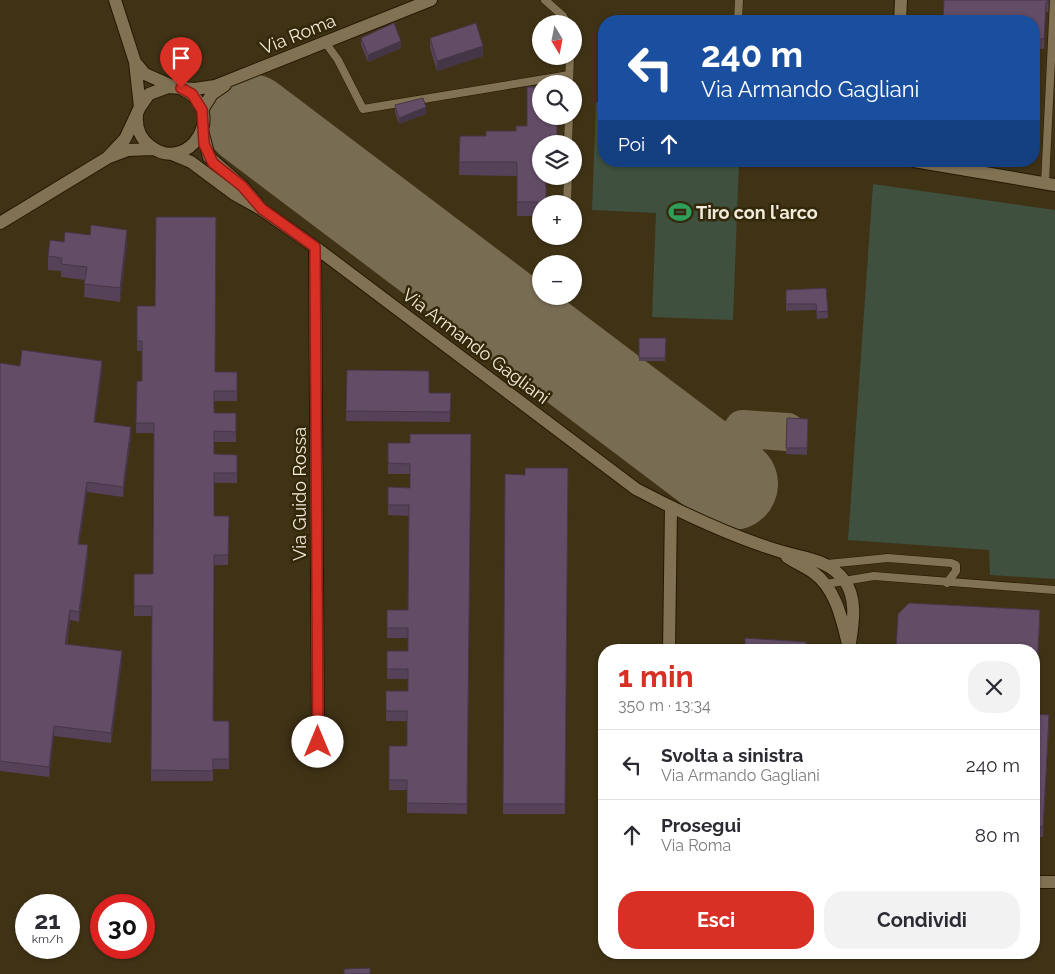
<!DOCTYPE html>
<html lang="it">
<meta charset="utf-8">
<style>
:root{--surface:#fff;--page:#f2f2f3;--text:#2b2b33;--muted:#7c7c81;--line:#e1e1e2;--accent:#d93025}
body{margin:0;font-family:Raleway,sans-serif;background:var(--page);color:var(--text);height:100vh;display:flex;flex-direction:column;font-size:19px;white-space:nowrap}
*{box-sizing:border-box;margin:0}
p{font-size:16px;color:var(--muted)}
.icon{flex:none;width:28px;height:28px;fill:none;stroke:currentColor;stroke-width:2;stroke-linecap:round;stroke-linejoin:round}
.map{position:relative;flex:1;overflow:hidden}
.drawer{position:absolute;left:598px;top:644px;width:442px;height:315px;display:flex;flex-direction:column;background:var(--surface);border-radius:20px;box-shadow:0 1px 4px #0004}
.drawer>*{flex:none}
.hud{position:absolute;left:598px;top:15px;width:442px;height:152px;border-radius:20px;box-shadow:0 1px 4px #0004;background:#1a4fa0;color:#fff;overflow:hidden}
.needle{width:32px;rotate:170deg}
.tools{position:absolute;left:532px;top:15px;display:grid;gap:10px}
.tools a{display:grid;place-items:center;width:50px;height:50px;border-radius:50%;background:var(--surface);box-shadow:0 1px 4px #0004;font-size:25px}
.speed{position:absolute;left:15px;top:894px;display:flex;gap:10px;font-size:25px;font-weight:700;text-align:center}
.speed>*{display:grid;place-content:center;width:65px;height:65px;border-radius:50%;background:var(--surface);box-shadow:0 1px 4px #0004;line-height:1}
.speed small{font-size:12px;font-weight:400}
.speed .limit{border:8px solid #d22;background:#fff;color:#111}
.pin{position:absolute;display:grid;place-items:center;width:42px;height:42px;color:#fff;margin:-51px -21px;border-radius:50% 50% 50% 0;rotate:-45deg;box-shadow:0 0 5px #0007}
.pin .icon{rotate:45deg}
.me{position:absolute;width:55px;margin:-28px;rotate:0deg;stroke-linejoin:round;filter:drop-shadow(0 0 4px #0008)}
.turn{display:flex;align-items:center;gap:18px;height:105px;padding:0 20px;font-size:22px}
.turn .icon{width:65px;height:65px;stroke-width:2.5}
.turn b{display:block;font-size:35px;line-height:42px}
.then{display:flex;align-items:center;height:48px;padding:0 20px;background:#0003;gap:10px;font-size:19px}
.round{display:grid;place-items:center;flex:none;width:52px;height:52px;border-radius:20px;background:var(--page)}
.headline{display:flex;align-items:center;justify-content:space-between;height:85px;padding:0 20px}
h1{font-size:30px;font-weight:700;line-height:38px;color:var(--accent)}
.action{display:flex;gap:10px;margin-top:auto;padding:10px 20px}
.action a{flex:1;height:58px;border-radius:20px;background:var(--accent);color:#fff;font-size:20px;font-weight:700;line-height:58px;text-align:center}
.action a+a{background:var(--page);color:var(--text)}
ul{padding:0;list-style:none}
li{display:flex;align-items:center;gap:15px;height:70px;padding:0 20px;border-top:1px solid var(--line)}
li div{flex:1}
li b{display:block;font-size:19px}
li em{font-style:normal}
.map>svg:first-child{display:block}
.green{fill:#3f503e}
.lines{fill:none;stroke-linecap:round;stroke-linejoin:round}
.taxiway{stroke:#786c53;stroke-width:38}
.runway{stroke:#786c53;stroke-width:92}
.service-casing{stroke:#251900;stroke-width:9}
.minor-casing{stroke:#251900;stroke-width:14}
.tertiary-casing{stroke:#251900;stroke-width:14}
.service{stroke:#817254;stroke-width:8}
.minor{stroke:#817254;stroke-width:12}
.tertiary{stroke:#817254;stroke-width:12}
.wall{fill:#554258}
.shaded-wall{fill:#453647}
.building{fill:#634d66;stroke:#453647}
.route-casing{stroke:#8d1f18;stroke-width:12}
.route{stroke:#d93025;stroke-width:9}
.labels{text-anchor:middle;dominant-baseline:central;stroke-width:5;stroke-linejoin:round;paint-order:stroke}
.street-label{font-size:18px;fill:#f3ebdb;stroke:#34280a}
.poi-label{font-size:18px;font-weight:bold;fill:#f3ebdb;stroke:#34280a;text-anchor:start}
</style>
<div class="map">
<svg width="1055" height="974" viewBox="0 0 1055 974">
<rect width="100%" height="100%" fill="#3f3215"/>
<path class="green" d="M596 102H604V161H739L733 320 652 317 656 213 592 210Z
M873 184 1055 210V579L990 575 989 550 848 540Z"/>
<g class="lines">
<path class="taxiway" d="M716 472 743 429 787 432"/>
<path class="runway" d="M250 120 732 484"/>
<defs>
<path id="service" d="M545 0 563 16 567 24
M738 21 739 0
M325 42 338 60 363 109 569 75
M569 84 570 56
M568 144 569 116
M1045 183 1054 0
M567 203 568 176
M827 564 888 558 951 563 956 565V571L947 583
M826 584 874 576 1055 590"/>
<path id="minor" d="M900 21 901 0
M202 130 209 157 242 186 257 203
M172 154 191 162 234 194 261 209 315 247 636 489C680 512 728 535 776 550 800 558 828 558 844 580 859 600 852 628 849 650
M914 161 1055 185
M315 247 318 742
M787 557C796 563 806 567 814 573 836 589 842 620 848 644
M669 650 671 507
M1034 882H1055"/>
<path id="tertiary" d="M115 0 135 62 140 107
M135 62 145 74 172 86
M202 110 212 94 225 85
M137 116C136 128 141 139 150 146 188 176 230 111 182 89
M107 158 125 139 140 107 149 94 168 87 195 89 215 86 431 0
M0 223 107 158 128 150 153 149"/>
</defs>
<use href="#service" class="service-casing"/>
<use href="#minor" class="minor-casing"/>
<use href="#tertiary" class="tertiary-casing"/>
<use href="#service" class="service"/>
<use href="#minor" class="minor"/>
<use href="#tertiary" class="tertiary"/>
</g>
<path class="wall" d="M944 0H1049L1048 12H1046L1044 49 1034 48V21Z
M361 38 401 48 368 62 361 45Z
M430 38 483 56 437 71 430 48Z
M1034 88 1039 99 1036 154H1034Z
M395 105 426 114 399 124 395 112Z
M557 116V144H541L546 176V204H541V216H517V176L459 175 460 136H486L516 131 527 126Z
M90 235 127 243 120 302 84 297 85 280 61 277V271L48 270V256L64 242Z
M826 288 828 318 817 319 816 310 786 311V290Z
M137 306H155L215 372H237V401H214V413L236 423V442H214V454L237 465V483H214V516H229L228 565H214L213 721H229V769H213V781H151L152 616H134V574H153L154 433H136L137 381H142V351H137Z
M639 338H666L665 361H639Z
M0 363 20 366 102 371 95 422 131 437 123 497 87 492 79 544 88 556 79 622 70 620 67 644 122 661 111 743 54 736 49 777 0 771Z
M347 370 429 393H451L450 422 346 421Z
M787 418 808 419 807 455 786 454Z
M471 434 467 814 407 813V790H389V746H407V721H386V691H408V679H387V651H408V638H387V610H408L409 516 388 515V487L410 488V474H388V443H410Z
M568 468 565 814H503L505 474 525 475Z
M1040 620 1036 698H1034V650Z
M1034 714 1049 725 1043 837H1034Z"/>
<path class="shaded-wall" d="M1046 2V12L1044 49V39Z
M401 41V48L368 62V55Z
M483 46V56L437 71V61Z
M1039 89V99L1036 154V144Z
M426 107V114L399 124V118Z
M127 230V243L120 302V288Z
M102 361V371L94 432V422Z
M131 427V437L123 497V487Z
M87 482V492L78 554V544Z
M88 545V556L79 622V612Z
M70 610V620L65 654V644Z
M1040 610V620L1036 698V688Z
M122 651V661L111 743V733Z
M1049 715V725L1043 837V827Z
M54 726V736L49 777V767Z"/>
<path class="building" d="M944 0H1048V2H1046L1044 39 1034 38V21H943Z
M394 23 401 41 368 55 361 38Z
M476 23 483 46 437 61 430 38Z
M527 87H541V116H557V142H546V144H541V176H546V202H517V162H459L460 136H486V131H516V126H527Z
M1034 88 1039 89 1036 144 1034 143Z
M423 98 426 107 399 118 395 105Z
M156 217H216L215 372H237V391H214V413H236V432L214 431V454L237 455V473H214V516H229L228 555H214L213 721H229V759H213V771L151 770 152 606H134V574H153L154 423H136L137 381H142V341H137V306H155Z
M91 225 127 230 120 288 84 284 87 267 61 264 62 258 48 256 50 240 64 242 65 232 90 235Z
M826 288 828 311 817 312 816 304H786V290Z
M639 338H666L665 358H639Z
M22 350 102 361 94 422 131 427 123 487 87 482 78 544 88 545 79 612 70 610 65 644 122 651 111 733 54 726 49 767 0 761V363L20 366Z
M347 370 429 371V393H451L450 412 346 411Z
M787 418 808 419 807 448H786Z
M410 434H471L467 804 407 803V780H389V746H407V711H386V691H408V669H387V651H408V628H387V610H408L409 505H388V487L410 488V464L388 463V443H410Z
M525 468H568L565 804H503L505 474 525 475Z
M909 603 1040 610 1036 688H1034V650H896L898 614Z
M745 638 806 642V650H745Z
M1034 714 1049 715 1043 827H1034Z
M370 968V974H344V969Z"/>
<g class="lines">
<defs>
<path id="route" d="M181 88 192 94 202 110 204 144 213 163 242 186 262 209 315 247 318 742"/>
</defs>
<use href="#route" class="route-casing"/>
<use href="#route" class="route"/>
</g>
<defs>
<symbol id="stadium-bare" viewBox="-9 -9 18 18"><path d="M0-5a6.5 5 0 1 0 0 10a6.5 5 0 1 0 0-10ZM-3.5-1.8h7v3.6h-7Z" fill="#2e9e5b" stroke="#34280a" stroke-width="2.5" paint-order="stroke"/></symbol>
</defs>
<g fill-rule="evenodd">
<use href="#stadium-bare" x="664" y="196" width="32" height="32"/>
</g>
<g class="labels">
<g class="street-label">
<text transform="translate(298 34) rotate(-22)">Via Roma</text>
<text transform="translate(476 346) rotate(37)">Via Armando Gagliani</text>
<text transform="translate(299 494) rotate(-90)">Via Guido Rossa</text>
</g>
<g class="poi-label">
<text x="696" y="212">Tiro con l'arco</text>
</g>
</g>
</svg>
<div class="tools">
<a><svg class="needle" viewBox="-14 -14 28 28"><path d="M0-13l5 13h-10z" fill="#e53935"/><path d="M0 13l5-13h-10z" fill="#7c7c81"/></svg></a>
<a><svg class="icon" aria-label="search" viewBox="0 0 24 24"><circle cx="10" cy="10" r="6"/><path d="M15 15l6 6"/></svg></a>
<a><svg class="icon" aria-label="layers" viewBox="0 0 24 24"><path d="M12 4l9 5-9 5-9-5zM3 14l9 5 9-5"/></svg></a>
<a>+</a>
<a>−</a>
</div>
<div class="speed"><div>21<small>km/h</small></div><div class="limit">30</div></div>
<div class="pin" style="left:181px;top:88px;background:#d93025"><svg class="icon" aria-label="arrive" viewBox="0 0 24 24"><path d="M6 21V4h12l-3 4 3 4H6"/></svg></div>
<svg class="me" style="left:318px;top:742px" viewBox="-20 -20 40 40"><circle r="19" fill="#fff"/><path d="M0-13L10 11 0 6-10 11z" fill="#d93025"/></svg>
<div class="hud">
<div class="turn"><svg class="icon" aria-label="left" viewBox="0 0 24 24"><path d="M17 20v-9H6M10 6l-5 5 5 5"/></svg><div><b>240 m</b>Via Armando Gagliani</div></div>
<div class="then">Poi<svg class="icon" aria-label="ahead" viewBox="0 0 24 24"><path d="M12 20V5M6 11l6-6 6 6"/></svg></div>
</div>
<section class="drawer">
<div class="headline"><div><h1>1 min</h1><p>350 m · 13:34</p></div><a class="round"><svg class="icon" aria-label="close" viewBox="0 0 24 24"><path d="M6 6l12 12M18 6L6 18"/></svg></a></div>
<ul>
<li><svg class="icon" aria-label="left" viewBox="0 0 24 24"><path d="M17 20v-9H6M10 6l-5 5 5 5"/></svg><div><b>Svolta a sinistra</b><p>Via Armando Gagliani</p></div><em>240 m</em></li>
<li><svg class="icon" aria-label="ahead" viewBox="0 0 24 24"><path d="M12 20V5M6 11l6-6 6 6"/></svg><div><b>Prosegui</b><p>Via Roma</p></div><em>80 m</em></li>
</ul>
<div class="action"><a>Esci</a><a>Condividi</a></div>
</section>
</div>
